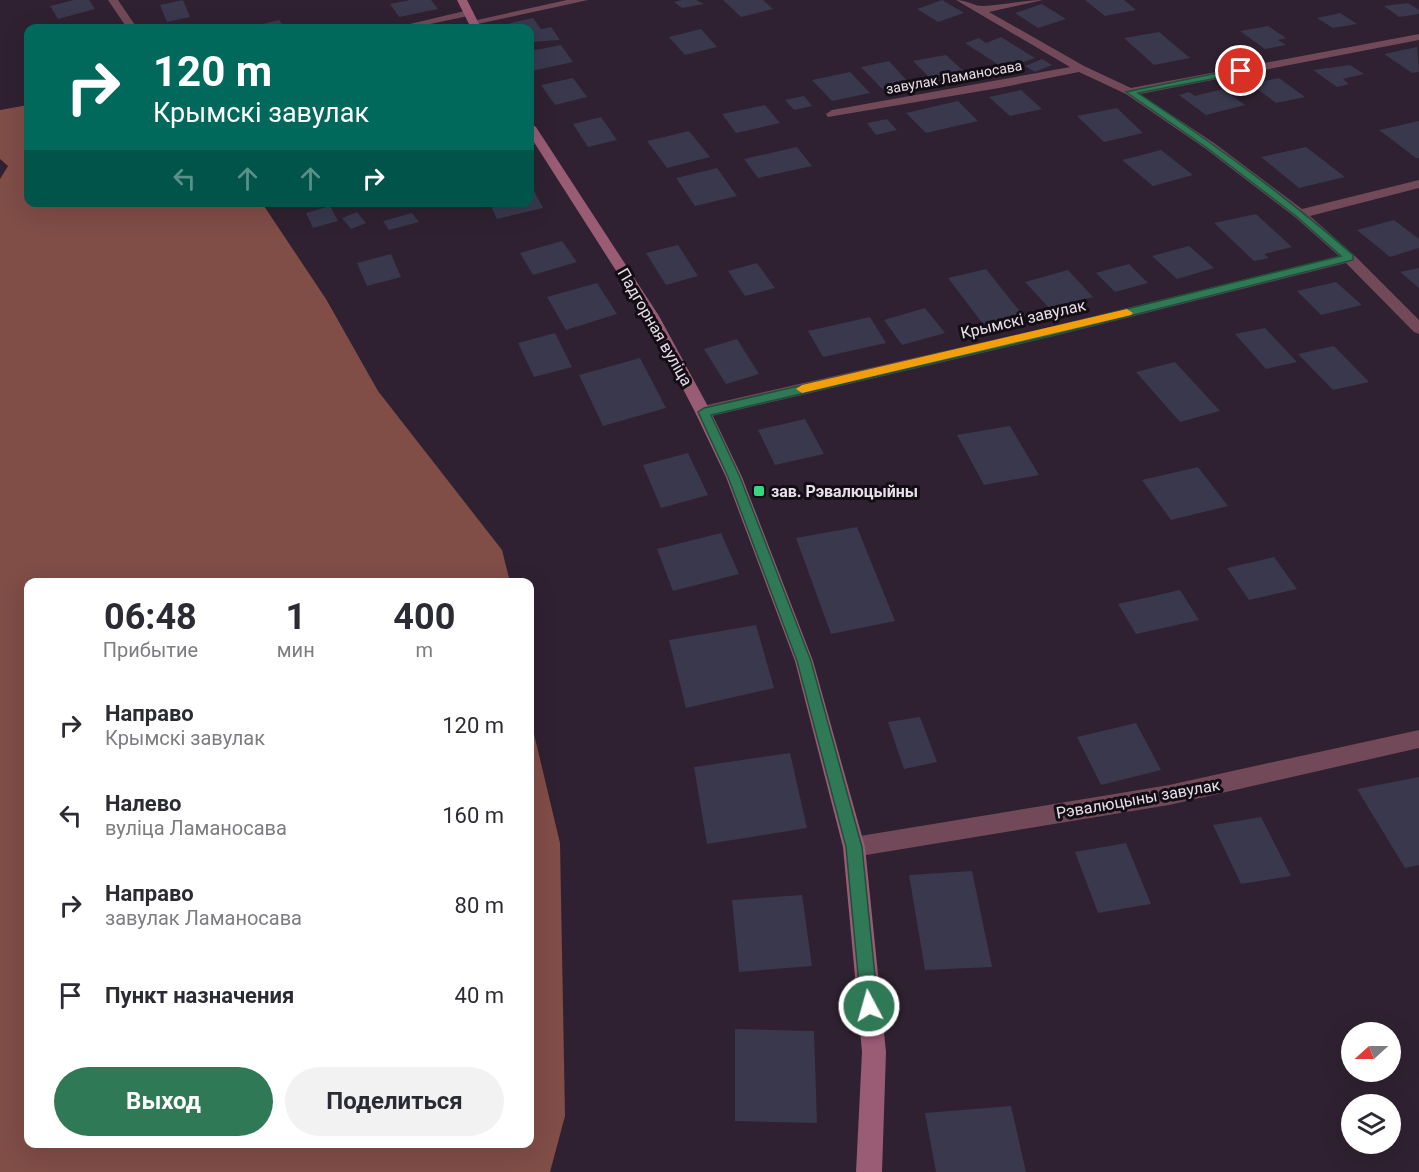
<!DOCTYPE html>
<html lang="ru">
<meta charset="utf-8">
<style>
:root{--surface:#fff;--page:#f2f2f3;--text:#2b2b33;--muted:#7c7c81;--accent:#307956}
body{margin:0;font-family:Roboto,sans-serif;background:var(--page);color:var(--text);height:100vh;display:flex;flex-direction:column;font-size:22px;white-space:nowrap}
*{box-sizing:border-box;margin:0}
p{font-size:20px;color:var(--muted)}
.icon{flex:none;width:33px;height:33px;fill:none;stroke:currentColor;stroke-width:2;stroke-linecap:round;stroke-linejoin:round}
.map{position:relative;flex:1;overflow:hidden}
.drawer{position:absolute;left:24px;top:578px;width:510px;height:570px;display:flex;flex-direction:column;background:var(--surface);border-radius:12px;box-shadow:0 6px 24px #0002}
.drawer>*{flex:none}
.top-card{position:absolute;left:24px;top:24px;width:510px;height:183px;border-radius:12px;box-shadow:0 6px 24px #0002;background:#00695c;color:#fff;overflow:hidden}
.needle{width:39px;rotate:249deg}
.buttons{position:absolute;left:1341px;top:1022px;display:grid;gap:12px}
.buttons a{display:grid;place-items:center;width:60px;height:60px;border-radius:50%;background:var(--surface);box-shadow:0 6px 24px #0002;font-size:30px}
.pin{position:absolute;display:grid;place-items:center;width:51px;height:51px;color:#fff;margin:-26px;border:3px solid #fff;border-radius:50%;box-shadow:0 2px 6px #0007}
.me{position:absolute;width:66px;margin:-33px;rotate:354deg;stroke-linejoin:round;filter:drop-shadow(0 0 4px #0008)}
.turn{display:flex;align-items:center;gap:21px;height:126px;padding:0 30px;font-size:27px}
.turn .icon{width:78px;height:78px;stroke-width:2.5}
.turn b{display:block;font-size:42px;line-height:51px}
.lanes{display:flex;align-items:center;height:57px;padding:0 30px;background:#0003;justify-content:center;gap:30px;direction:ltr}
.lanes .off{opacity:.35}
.eta{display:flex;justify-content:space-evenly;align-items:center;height:102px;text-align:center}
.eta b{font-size:36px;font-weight:700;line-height:42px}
.cta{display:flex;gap:12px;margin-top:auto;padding:12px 30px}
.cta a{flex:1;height:69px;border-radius:36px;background:var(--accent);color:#fff;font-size:24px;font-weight:700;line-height:69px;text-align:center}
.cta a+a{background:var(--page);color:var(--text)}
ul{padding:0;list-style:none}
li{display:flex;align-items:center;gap:18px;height:90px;padding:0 30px}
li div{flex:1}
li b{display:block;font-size:22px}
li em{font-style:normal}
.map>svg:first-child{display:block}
.forest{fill:#804d47}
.building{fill:#39384d}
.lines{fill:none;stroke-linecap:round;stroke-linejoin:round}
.street{fill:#714959;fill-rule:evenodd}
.secondary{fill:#9a5b75;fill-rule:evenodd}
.route{fill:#307956;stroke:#1f4f38;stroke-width:1.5}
.slow{fill:#f59e0b}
.poi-dot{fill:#35d881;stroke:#130d14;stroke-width:2}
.labels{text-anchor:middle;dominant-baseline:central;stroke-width:6;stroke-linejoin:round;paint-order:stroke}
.far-street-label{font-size:14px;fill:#e8dfea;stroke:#130d14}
.street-label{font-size:16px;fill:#e8dfea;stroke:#130d14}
.poi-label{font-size:16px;font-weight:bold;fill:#e8dfea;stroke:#130d14;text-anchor:start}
</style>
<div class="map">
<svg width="1419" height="1172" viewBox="0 0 1419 1172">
<rect width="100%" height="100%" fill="#2f2131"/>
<path class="forest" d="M28 105V202L262 203 326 299 378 391 502 550 510 582H28V1143H530V700L534 734 560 843 565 1116 550 1172H0V179L8 166 0 159V110Z"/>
<path class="building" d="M74 0H89L95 9 58 19 50 6Z
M183 0 190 17 167 22 160 5Z
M410 0H431L438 9 399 17 390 4Z
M682 0H696L704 4 682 8 674 2Z
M723 0H763L773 9 741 17Z
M942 0 964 13 938 22 917 9Z
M1085 0H1124L1136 10 1105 16Z
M1408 3 1419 10V14L1399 17 1384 6Z
M1042 4 1066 19 1038 28 1015 13Z
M1340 13 1357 24 1333 28 1317 18Z
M533 18 541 29 551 27 560 40 530 42V28H514L510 23Z
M279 20 285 28H247Z
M1268 26 1286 38 1278 40 1286 45 1265 49 1240 31Z
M701 29 717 47 685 55 669 37Z
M1159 32 1190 58 1154 65 1124 38Z
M1001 37 1035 58 1005 69 965 43 979 38 986 43Z
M561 45 573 62 532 71 530 66V51Z
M1417 47 1419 72 1412 73 1384 54Z
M946 55 971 78 938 86 913 61Z
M1042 59 1052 65 1035 72 1025 66Z
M889 61 909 83 882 89 861 67Z
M1350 65 1364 74 1343 79 1349 84 1337 87 1313 70Z
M850 72 870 93 832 101 812 80Z
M573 78 587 97 555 105 541 85Z
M1279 78 1305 97 1276 103 1251 84Z
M1223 89 1245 105 1206 115 1179 95 1189 92 1195 96Z
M1021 90 1042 109 1010 116 989 97Z
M804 96 812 106 794 110 785 100Z
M958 101 978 121 926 133 906 113Z
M765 105 780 123 736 133 722 114Z
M1117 108 1143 133 1104 142 1077 116Z
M601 117 617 140 588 147 573 124Z
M887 119 897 130 876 135 867 123Z
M1419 121V158H1416L1379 130Z
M689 131 710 157 667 168 647 141Z
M797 147 812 166 758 178 744 159Z
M1306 147 1345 177 1299 188 1261 157Z
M1161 150 1193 175 1153 186 1122 160Z
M717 168 737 196 695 206 676 178Z
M530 183 543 208 497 219 489 202H530Z
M330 206 338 221 313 228 306 213Z
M357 212 366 223 351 229 342 218Z
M412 213 419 222 389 230 383 221Z
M1256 214 1292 247 1264 254 1269 258 1254 261 1214 223Z
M1394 220 1419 239V248L1390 257 1357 230Z
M562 241 577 262 533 275 520 253Z
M678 245 698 276 666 285 646 253Z
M1189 246 1214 268 1177 279 1152 256Z
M391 254 401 277 367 286 357 263Z
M757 263 775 288 745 296 728 271Z
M1129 264 1148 283 1115 292 1096 273Z
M1419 268V288L1400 272Z
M986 269 1022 314 983 324 948 278Z
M1068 270 1093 297 1050 309 1025 282Z
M1336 282 1362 305 1321 315 1297 291Z
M597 283 617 314 566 330 547 297Z
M925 308 945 333 902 345 884 320Z
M870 317 886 343 823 357 808 331Z
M1265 328 1297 362 1266 369 1235 334Z
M555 333 572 367 534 377 518 343Z
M737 339 759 374 726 384 704 349Z
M1334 346 1369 382 1333 390 1298 354Z
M640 358 666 408 603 426 579 375Z
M1175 362 1220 411 1180 422 1136 372Z
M805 419 824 454 775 465 758 430Z
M1010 426 1039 475 984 485 957 435Z
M688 453 708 495 661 508 643 465Z
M1198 467 1228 506 1171 520 1142 480Z
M857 527 895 621 831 634 796 538Z
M721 533 739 574 673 591 657 549Z
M1274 557 1297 589 1249 600 1227 568Z
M1180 590 1199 620 1136 634 1118 604Z
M756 625 774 688 686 708 669 640Z
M920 717 937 762 904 769 888 722Z
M1136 723 1161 770 1101 785 1077 737Z
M790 753 807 828 707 844 694 767Z
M1419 777V865L1405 868 1357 789Z
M1261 817 1291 876 1241 884 1213 825Z
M1126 843 1151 904 1098 913 1075 852Z
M972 871 992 967 925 970 909 875Z
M802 895 812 966 739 972 732 900Z
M735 1029 814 1031 817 1123 735 1121Z
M1011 1106 1026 1172H936L925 1113Z"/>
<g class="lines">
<path class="street" d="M108 0H118L137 28H127Z
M567 0H588L473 25 468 22Z
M956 0C967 0 976 7 984 6 1004 5 1023 0 1043 0L989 12 1084 66 1131 88 1419 34V40L1140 94 1214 143 1302 209 1419 180V188L1310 216 1354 255 1419 320V334L1414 332 1346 263 1054 336 703 418 697 416 695 412 697 408 703 406 1054 326 1339 256 1295 217 1206 149 1126 94 1079 72 999 88 828 117 826 114 832 110 1070 67Z
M469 10 473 11V15L411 28H393Z
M1419 730V748L1169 805 854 857 846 854 843 847 846 840 854 837 1169 785Z"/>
<path class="secondary" d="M457 0H467L481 28H471Z
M530 123 536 127 659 316 711 412 742 477 813 661 865 847 886 1052 882 1172H856L862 1052 843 847 795 661 726 477 695 412 645 316 530 136Z"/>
</g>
<path class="route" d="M1241 68 1244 73 1138 93C1213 143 1285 195 1353 255V260L1054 335 711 415 740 477 811 661 862 847 878 1006 876 1012 869 1015 863 1012 861 1006 846 847 797 661 728 477 698 412 704 408 1054 327 1341 256 1296 216 1207 148 1126 92Z"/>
<path class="slow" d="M1127 309 1133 313 1131 315 802 393 796 389 802 385Z"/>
<rect class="poi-dot" x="753" y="485" width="12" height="12" rx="3"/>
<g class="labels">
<g class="far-street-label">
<text transform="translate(954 77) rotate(-10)">завулак Ламаносава</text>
</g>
<g class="street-label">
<text transform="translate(1023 319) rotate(-13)">Крымскі завулак</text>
<text transform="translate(655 327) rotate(60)">Падгорная вуліца</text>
<text transform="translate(1138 799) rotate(-10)">Рэвалюцыны завулак</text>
</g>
<g class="poi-label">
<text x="771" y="491">зав. Рэвалюцыйны</text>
</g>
</g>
</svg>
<div class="buttons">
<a><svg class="needle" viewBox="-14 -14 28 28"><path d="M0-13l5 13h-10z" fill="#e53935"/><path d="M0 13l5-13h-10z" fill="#7c7c81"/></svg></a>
<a><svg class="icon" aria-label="layers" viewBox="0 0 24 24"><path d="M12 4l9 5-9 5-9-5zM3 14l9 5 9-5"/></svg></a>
</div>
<div class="pin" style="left:1241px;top:71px;background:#d93025"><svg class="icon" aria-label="arrive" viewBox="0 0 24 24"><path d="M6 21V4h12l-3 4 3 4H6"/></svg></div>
<svg class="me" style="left:869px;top:1006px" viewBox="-20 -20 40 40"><circle r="17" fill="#307956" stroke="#fff" stroke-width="3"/><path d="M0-11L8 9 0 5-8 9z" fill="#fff"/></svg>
<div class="top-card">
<div class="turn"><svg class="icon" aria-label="right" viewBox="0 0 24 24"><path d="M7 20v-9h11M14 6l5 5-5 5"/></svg><div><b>120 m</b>Крымскі завулак</div></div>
<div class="lanes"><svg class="icon off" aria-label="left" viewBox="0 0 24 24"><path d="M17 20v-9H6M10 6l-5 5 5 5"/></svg><svg class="icon off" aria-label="ahead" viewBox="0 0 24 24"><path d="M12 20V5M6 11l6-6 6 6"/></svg><svg class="icon off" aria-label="ahead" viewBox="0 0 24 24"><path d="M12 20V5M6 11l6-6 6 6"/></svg><svg class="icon" aria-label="right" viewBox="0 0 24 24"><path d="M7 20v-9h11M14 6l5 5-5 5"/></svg></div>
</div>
<section class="drawer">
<div class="eta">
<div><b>06:48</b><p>Прибытие</p></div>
<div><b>1</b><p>мин</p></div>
<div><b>400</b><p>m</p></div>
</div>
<ul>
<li><svg class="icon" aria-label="right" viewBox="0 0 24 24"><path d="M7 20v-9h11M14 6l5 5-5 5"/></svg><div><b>Направо</b><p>Крымскі завулак</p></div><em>120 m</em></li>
<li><svg class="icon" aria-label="left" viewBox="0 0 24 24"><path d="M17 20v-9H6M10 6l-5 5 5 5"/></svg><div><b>Налево</b><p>вуліца Ламаносава</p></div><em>160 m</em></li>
<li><svg class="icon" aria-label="right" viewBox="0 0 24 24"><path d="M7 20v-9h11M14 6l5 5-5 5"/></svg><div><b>Направо</b><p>завулак Ламаносава</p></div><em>80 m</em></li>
<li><svg class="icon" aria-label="arrive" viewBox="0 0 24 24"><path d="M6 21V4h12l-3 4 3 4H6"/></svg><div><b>Пункт назначения</b></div><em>40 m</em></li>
</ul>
<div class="cta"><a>Выход</a><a>Поделиться</a></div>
</section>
</div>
